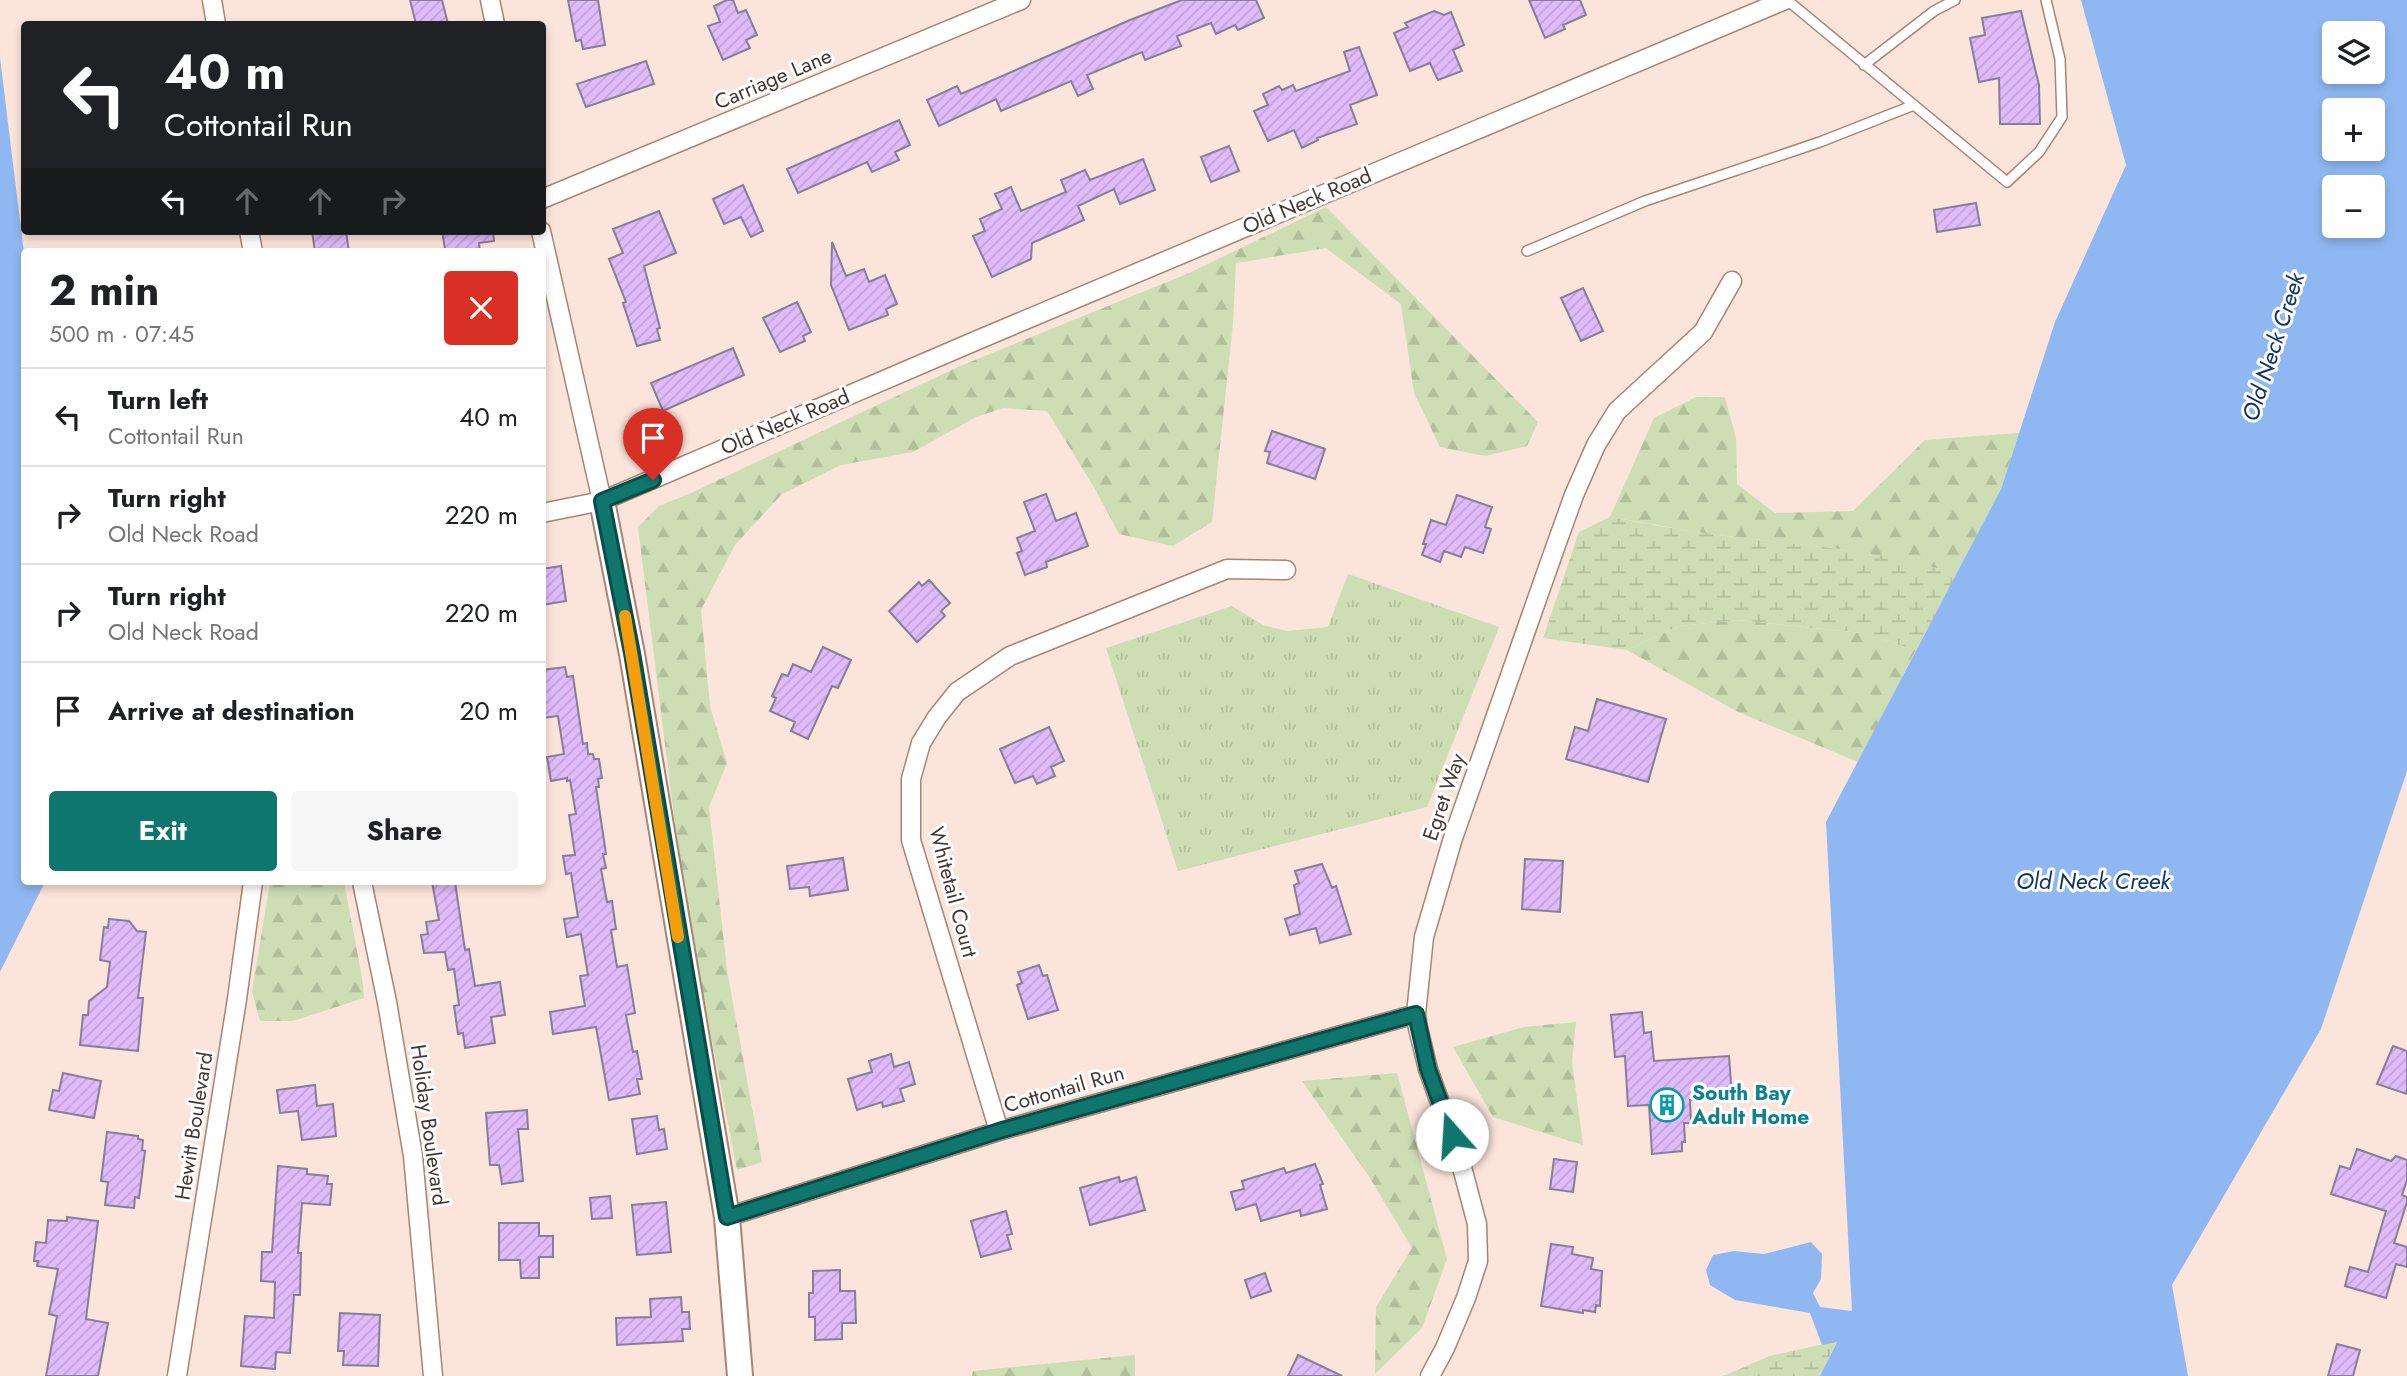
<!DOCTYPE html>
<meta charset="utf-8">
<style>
:root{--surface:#fff;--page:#f6f6f6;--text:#202124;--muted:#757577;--line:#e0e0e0;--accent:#0f766e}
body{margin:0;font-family:Jost,sans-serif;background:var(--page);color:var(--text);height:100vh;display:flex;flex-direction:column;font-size:26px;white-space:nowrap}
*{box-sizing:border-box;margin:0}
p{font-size:23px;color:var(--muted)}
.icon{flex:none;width:38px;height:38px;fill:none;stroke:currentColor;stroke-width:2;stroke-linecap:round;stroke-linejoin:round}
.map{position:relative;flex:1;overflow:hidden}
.sheet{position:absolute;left:21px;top:248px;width:525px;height:637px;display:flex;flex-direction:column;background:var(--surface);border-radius:7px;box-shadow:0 4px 10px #0003}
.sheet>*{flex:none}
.hud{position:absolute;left:21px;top:21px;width:525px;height:214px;border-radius:7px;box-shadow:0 4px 10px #0003;background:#202124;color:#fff;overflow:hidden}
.buttons{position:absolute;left:2322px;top:21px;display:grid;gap:14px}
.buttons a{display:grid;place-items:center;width:63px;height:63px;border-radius:7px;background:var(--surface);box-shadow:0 4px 10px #0003;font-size:35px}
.pin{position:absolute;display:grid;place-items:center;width:60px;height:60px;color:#fff;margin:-72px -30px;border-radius:50% 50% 50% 0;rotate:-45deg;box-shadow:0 0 7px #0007}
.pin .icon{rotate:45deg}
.me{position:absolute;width:77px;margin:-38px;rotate:341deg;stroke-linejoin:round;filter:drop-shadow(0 0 5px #0008)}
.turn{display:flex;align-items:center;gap:24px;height:147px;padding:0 28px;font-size:32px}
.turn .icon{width:91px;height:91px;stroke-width:2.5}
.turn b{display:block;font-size:49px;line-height:60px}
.lanes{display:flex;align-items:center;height:66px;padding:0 28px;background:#0003;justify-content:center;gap:35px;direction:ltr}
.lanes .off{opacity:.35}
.round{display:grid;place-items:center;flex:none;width:74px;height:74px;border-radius:7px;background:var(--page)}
.summary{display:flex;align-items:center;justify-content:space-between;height:119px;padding:0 28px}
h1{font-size:42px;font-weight:700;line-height:52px}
.cta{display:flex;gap:14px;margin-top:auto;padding:14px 28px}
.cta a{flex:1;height:80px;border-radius:7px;background:var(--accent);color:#fff;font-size:28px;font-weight:700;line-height:80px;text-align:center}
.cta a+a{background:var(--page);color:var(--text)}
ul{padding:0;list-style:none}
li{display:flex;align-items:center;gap:21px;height:98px;padding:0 28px;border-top:2px solid var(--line)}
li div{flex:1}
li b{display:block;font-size:26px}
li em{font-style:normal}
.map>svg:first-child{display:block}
.grass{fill:url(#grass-tufts)}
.forest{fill:url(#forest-firs)}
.wetland{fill:url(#wetland-marsh)}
.water{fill:#8fb8f2;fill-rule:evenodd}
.building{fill:url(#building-hatch);stroke:#8c7b99;stroke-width:2}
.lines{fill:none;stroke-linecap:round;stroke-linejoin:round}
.lane-casing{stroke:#a78574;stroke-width:12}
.street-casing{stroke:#a78574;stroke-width:21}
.secondary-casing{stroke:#a78574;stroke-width:28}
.lane{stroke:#fff;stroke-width:9}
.street{stroke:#fff;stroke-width:18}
.secondary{stroke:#fff;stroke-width:24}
.route-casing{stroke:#0a4d48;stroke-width:18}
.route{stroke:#0f766e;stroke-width:12}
.slow{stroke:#f59e0b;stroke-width:12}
.labels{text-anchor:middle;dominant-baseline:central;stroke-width:6;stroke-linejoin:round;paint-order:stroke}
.street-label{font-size:21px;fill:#463730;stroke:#fff}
.culture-label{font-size:21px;font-weight:bold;fill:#0d838f;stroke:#fff;text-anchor:start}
.water-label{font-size:23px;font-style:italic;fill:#0e3568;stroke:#fff}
</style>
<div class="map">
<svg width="2407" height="1376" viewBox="0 0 2407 1376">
<defs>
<pattern id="grass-tufts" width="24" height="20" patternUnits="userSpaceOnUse" patternTransform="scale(1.75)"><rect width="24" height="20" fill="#cddeb4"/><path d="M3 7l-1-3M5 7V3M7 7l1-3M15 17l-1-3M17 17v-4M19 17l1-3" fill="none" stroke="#b1bf9b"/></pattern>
<pattern id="forest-firs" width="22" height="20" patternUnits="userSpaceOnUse" patternTransform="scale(1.75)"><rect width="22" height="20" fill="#cddeb4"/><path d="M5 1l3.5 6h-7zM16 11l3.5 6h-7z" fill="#b1bf9b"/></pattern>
<pattern id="wetland-marsh" width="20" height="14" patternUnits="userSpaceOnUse" patternTransform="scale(1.75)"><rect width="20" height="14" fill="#cddeb4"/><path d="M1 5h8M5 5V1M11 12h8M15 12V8" fill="none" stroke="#b1bf9b"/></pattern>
<pattern id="building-hatch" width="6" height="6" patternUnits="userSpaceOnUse" patternTransform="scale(1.75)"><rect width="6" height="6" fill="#dfbbfb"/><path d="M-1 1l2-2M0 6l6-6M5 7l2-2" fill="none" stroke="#c1a1d7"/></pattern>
</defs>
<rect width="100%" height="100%" fill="#fbe4d9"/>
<path class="grass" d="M1348 574 1499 627 1427 807 1178 871 1106 648 1232 606 1263 625 1287 631 1328 627Z"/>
<path class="forest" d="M1326 207 1538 422 1527 446 1485 456 1440 447 1414 393 1401 304 1326 248 1236 263 1233 323 1212 522 1173 546 1119 534 1095 489 1047 411 1003 408 976 417 913 452 841 465 782 494 735 545 701 610 710 706 727 763 709 807 727 970 762 1162 737 1170 684 897 638 527 659 506 693 492 960 366 1187 274Z
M1696 397H1725L1736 438 1737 484 1775 513 1853 511 1925 440 2019 433 2001 489 1955 577 1937 568 1840 549 1708 534 1610 517 1654 418Z
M1738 620 1861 633 1916 650 1858 762 1736 711 1627 650 1679 626Z
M270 882H344L362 977 364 998 293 1021H260L252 992Z
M1576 1022 1572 1061 1583 1145 1493 1117 1453 1047 1524 1027Z
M1397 1073 1447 1259 1422 1328 1375 1374 1376 1307 1412 1248 1368 1175 1302 1081Z
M1135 1355V1376H972L973 1371Z"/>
<path class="wetland" d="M1610 517C1643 523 1676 529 1710 534 1792 545 1877 548 1957 574L1916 650 1861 633 1738 620 1679 626 1627 650 1543 638 1579 532Z
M1837 1341 1820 1376H1723L1770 1356Z"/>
<path class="water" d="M2081 0H2407V771L2321 1029 2172 1285 2188 1376H1820L1837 1342 1822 1345 1810 1313 1735 1300 1710 1285 1706 1270 1713 1255 1734 1251 1764 1254 1811 1242 1822 1254 1821 1279 1813 1293 1820 1307 1852 1311 1826 822 2001 489 2055 322 2126 165ZM2334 33H2373V72H2334ZM2373 110V149H2334V110ZM2334 187H2373V226H2334Z
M0 58 24 253V882H45L0 972Z"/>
<path class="building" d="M410 0H442L448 24H416Z
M568 0H598L605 45 583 49 581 40 576 41Z
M727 0H733L738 13 746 10 757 35 746 40 750 48 723 60 708 26 720 22 714 6Z
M1182 0H1256L1264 18 1238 30 1235 25 1216 34 1211 23 1177 36 1181 46 1145 60 1142 52 1087 75 1093 89 1078 96 1071 81 1001 111 996 99 939 126 927 100 957 86 961 94 1130 20Z
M1529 0H1580L1586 15 1563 25 1565 29 1545 38Z
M1434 11 1444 15 1451 12 1464 45 1453 50 1462 71 1438 80 1430 63 1410 71 1394 33 1408 27 1405 23Z
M2021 11 2039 85 2040 124H2000L1999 78 1979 82 1970 38 1985 35 1982 18Z
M1359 47 1377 95 1350 105 1357 124 1317 138 1318 140 1302 148 1294 130 1268 141 1254 111 1268 105 1263 94 1279 86 1282 90 1293 85 1296 91 1350 71 1344 52Z
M646 61 654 84 586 107 577 84Z
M899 120 910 145 895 152 899 160 872 172 867 162 798 193 787 169Z
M1229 146 1239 171 1211 182 1201 157Z
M1143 159 1155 190 1120 204 1114 189 1078 206 1084 220 1032 243 1031 259 992 277 973 236 985 231 980 219 1002 209 995 194 1011 187 1021 211 1066 192 1061 180 1085 170 1090 180Z
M743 185 763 231 751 237 741 217 724 224 713 199Z
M1976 203 1980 225 1937 232 1934 210Z
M659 211 676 253 644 266 660 328 657 329 660 340 637 346 623 303 626 302 609 259 623 253 613 229Z
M312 231H346L349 252H315Z
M442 231H493L494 241 479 243 480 252H447V249H445Z
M832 242 846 276 864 269 869 282 885 275 897 304 886 309 888 315 849 330 831 285Z
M1583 288 1603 331 1581 341 1561 298Z
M797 302 811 332 803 336 805 341 780 352 763 318Z
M733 348 744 375 663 411 651 383Z
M1272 431 1325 449 1315 479 1267 463 1270 452 1265 451Z
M1046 494 1056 521 1076 513 1088 546 1046 562 1047 567 1025 575 1017 553 1022 551 1017 538 1035 531 1024 502Z
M1457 495 1492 507 1485 527 1491 529 1483 553 1465 547 1461 557 1444 551 1440 562 1422 555 1426 544H1423L1431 520 1446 525Z
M561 566 566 601 542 605V569Z
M929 580 950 603 941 611 945 616 917 642 889 611 919 582 922 586Z
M823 647 851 660 838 688 832 686 808 739 791 731 795 722 770 711 776 698 772 696 782 674 788 676 793 664 811 672Z
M565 667 567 677 573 676 583 744 587 743 588 754H593L594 759H599L602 778 598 779 599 787H596L606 854H603L606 868 601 869 607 902 612 901 616 929 611 930 617 967 627 965 635 1013 626 1015 633 1052 637 1051 642 1079H637L640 1094 609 1100 596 1027 553 1034 550 1012 585 1006 580 976 588 975 581 934 567 937 564 919 578 917 571 873 566 874 563 856 575 855 569 815 576 814 570 780 567 781V778L551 781 547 757 564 754 558 716 542 718V670Z
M1597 699 1666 719 1648 782 1566 759 1575 727 1588 731Z
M1049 727 1064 761 1051 767 1055 776 1037 784 1033 776 1015 783 1000 749Z
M843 858 848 890 810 896 809 887 790 889 787 866Z
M1525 859 1563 861 1560 912 1522 909Z
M1322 864 1332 888 1336 886 1351 934 1320 943 1316 928 1290 935 1285 919 1300 914 1294 885 1299 883 1295 871Z
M432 882H455L465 950 469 949 475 986 500 982 505 1015 491 1017 495 1043 465 1048 463 1033 458 1034 454 1006 459 1005 454 969 448 970 445 952 424 953 421 935 428 934 426 922 439 920Z
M109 919 129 921 137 931 146 932 138 998H143L138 1051 80 1045 83 1015H88L89 1001 107 987 110 962 100 960 104 927 108 928Z
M1039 965 1043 976 1047 975 1058 1010 1028 1019 1017 985 1022 983 1018 972Z
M1642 1012 1644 1033 1651 1032 1654 1061 1729 1056 1732 1097 1690 1100 1691 1123H1684L1685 1142H1682V1151L1652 1154 1649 1105 1628 1106 1625 1056 1615 1057 1611 1015Z
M2393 1046 2407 1051V1094L2377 1084Z
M891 1054 894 1067 909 1062 915 1084 900 1089 904 1101 883 1107 882 1102 857 1110 848 1079 872 1072 869 1061Z
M63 1073 101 1081 94 1118 49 1110 53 1090 59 1091Z
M315 1085 317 1106 333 1104 336 1136 302 1140 298 1111 280 1113 277 1090Z
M527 1110 528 1129H518L523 1181 502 1184 499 1165H490L486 1113Z
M657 1116 659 1130 664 1129 667 1149 637 1154 632 1119Z
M107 1132 138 1136V1139L143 1140 142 1150 145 1151 139 1198 135 1197 134 1208 105 1205 108 1182 101 1181Z
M2357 1149 2391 1161 2396 1156 2407 1160V1180L2402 1195 2407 1197V1202L2394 1243 2407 1247V1267L2396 1264 2386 1298 2345 1286 2350 1267 2368 1272 2386 1211 2331 1194 2340 1166 2350 1169Z
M1554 1159 1577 1162 1573 1192 1550 1189Z
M1315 1164 1323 1184 1320 1185 1327 1209 1301 1216 1300 1210 1261 1221 1256 1204 1236 1210 1231 1192 1244 1189 1242 1181 1284 1168 1286 1173Z
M278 1166 307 1169V1174L328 1176 327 1184H332L330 1205 302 1203 298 1253H301L300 1295H294L290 1353 276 1352 275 1369 241 1366 245 1316 274 1318 275 1282 261 1281 262 1252H272Z
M1119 1177 1120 1182 1136 1177 1145 1210 1090 1225 1080 1188Z
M610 1196 612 1218 592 1219 590 1198Z
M666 1202 671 1252 637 1255 632 1205Z
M1006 1211 1012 1234 1007 1235 1011 1249 981 1257 971 1221Z
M67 1217 98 1221 86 1319 108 1323 98 1376H46L57 1316 49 1314 58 1269 37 1266 38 1261H34L36 1242 46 1243 48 1220 67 1221Z
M499 1223H539V1236H553V1257H539V1278H521L520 1260H499Z
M1551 1244 1573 1247 1572 1254 1593 1258 1591 1269 1602 1271 1600 1306 1596 1305 1595 1312 1583 1310V1313L1541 1306Z
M840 1270V1291H855L856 1323H842V1339L815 1340V1317H809V1293H813V1271Z
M1265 1273 1271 1291 1251 1298 1245 1280Z
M681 1297 682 1312H689L690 1329H682L683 1341 617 1345 616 1318 651 1317 650 1299Z
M340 1313 380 1315 378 1366 343 1365 344 1351H338Z
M2337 1344 2360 1350 2353 1376H2328Z
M1298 1355 1342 1376H1288Z"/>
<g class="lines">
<defs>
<path id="lane" d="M1787 0 2007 182 2039 152 2062 117 2060 59 2046 0
M1864 65 1934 11 1955 0
M1527 251 1645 201 1820 142 1914 105"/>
<path id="street" d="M212 0 216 24
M490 0 495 24
M542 199 1021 0
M249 231 253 252
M541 231 602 501
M542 513 602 501 980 339 1785 0
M362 882 387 1002 413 1156 433 1376
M999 1131 911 840V779L921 743 937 717 957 692 1010 656 1227 569 1286 570
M727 1217 999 1131 1416 1014
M177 1376 237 999 253 882
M1430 1376 1445 1348 1466 1298 1478 1261 1477 1224 1459 1156 1428 1069 1418 1028 1416 1014 1424 937 1453 838 1550 562 1574 495 1596 445 1617 411 1703 332 1732 281"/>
<path id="secondary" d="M602 501 632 654 727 1217 740 1376"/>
</defs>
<use href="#lane" class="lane-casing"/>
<use href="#street" class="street-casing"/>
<use href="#secondary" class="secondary-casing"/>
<use href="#lane" class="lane"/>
<use href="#street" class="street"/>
<use href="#secondary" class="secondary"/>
</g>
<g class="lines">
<defs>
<path id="route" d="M653 480 602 501 632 653 727 1217 999 1131 1416 1014 1428 1069 1452 1135"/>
</defs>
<use href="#route" class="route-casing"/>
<use href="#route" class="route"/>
<path class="slow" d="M625 616 678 937"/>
</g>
<defs>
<symbol id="building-ring" viewBox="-11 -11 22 22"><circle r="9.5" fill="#fff" stroke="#0f9aa8" stroke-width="1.5"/><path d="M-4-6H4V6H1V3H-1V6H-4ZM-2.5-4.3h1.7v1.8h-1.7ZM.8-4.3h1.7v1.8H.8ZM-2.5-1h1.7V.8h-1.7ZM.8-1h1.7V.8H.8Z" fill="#0f9aa8"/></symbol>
</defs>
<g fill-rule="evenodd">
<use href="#building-ring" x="1648" y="1086" width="38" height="38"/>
</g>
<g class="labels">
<g class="street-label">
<text transform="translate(773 79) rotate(-23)">Carriage Lane</text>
<text transform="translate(1307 201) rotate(-23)">Old Neck Road</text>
<text transform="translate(785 422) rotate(-23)">Old Neck Road</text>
<text transform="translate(1444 797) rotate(-71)">Egret Way</text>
<text transform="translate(953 892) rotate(75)">Whitetail Court</text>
<text transform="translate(1064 1089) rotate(-16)">Cottontail Run</text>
<text transform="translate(429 1125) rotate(82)">Holiday Boulevard</text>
<text transform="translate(194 1126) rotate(-81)">Hewitt Boulevard</text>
</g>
<g class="culture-label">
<text x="1692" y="1093">South Bay<tspan x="1692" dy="24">Adult Home</tspan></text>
</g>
<g class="water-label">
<text transform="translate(2273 347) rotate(-72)">Old Neck Creek</text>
<text x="2093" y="881">Old Neck Creek</text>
</g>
</g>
</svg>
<div class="buttons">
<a><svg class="icon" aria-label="layers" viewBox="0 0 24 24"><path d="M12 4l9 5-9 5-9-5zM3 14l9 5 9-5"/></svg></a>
<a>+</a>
<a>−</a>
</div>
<div class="pin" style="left:653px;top:480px;background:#d93025"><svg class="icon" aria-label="arrive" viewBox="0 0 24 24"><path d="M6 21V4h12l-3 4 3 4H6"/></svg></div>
<svg class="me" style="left:1452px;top:1135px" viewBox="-20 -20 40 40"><circle r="19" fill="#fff"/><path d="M0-13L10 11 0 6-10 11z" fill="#0f766e"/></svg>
<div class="hud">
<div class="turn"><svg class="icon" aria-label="left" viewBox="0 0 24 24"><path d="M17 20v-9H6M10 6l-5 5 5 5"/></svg><div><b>40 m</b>Cottontail Run</div></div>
<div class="lanes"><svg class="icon" aria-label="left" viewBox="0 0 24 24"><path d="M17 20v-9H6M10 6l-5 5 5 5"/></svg><svg class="icon off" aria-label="ahead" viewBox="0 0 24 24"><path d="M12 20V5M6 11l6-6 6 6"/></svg><svg class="icon off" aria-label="ahead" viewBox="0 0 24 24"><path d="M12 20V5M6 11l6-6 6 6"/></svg><svg class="icon off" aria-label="right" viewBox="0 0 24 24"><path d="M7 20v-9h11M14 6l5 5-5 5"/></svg></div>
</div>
<section class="sheet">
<div class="summary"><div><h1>2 min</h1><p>500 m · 07:45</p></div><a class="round" style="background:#d93025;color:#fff"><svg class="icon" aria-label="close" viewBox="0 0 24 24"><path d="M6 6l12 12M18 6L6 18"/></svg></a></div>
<ul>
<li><svg class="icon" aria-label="left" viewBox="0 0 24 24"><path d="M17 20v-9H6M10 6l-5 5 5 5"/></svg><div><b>Turn left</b><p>Cottontail Run</p></div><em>40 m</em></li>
<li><svg class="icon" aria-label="right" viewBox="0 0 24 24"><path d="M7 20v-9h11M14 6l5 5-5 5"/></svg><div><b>Turn right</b><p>Old Neck Road</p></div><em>220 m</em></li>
<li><svg class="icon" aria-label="right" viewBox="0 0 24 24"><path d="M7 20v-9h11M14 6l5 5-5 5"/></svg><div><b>Turn right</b><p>Old Neck Road</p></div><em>220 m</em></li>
<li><svg class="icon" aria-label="arrive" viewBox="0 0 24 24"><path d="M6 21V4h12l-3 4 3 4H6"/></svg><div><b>Arrive at destination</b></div><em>20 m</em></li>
</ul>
<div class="cta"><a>Exit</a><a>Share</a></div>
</section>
</div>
